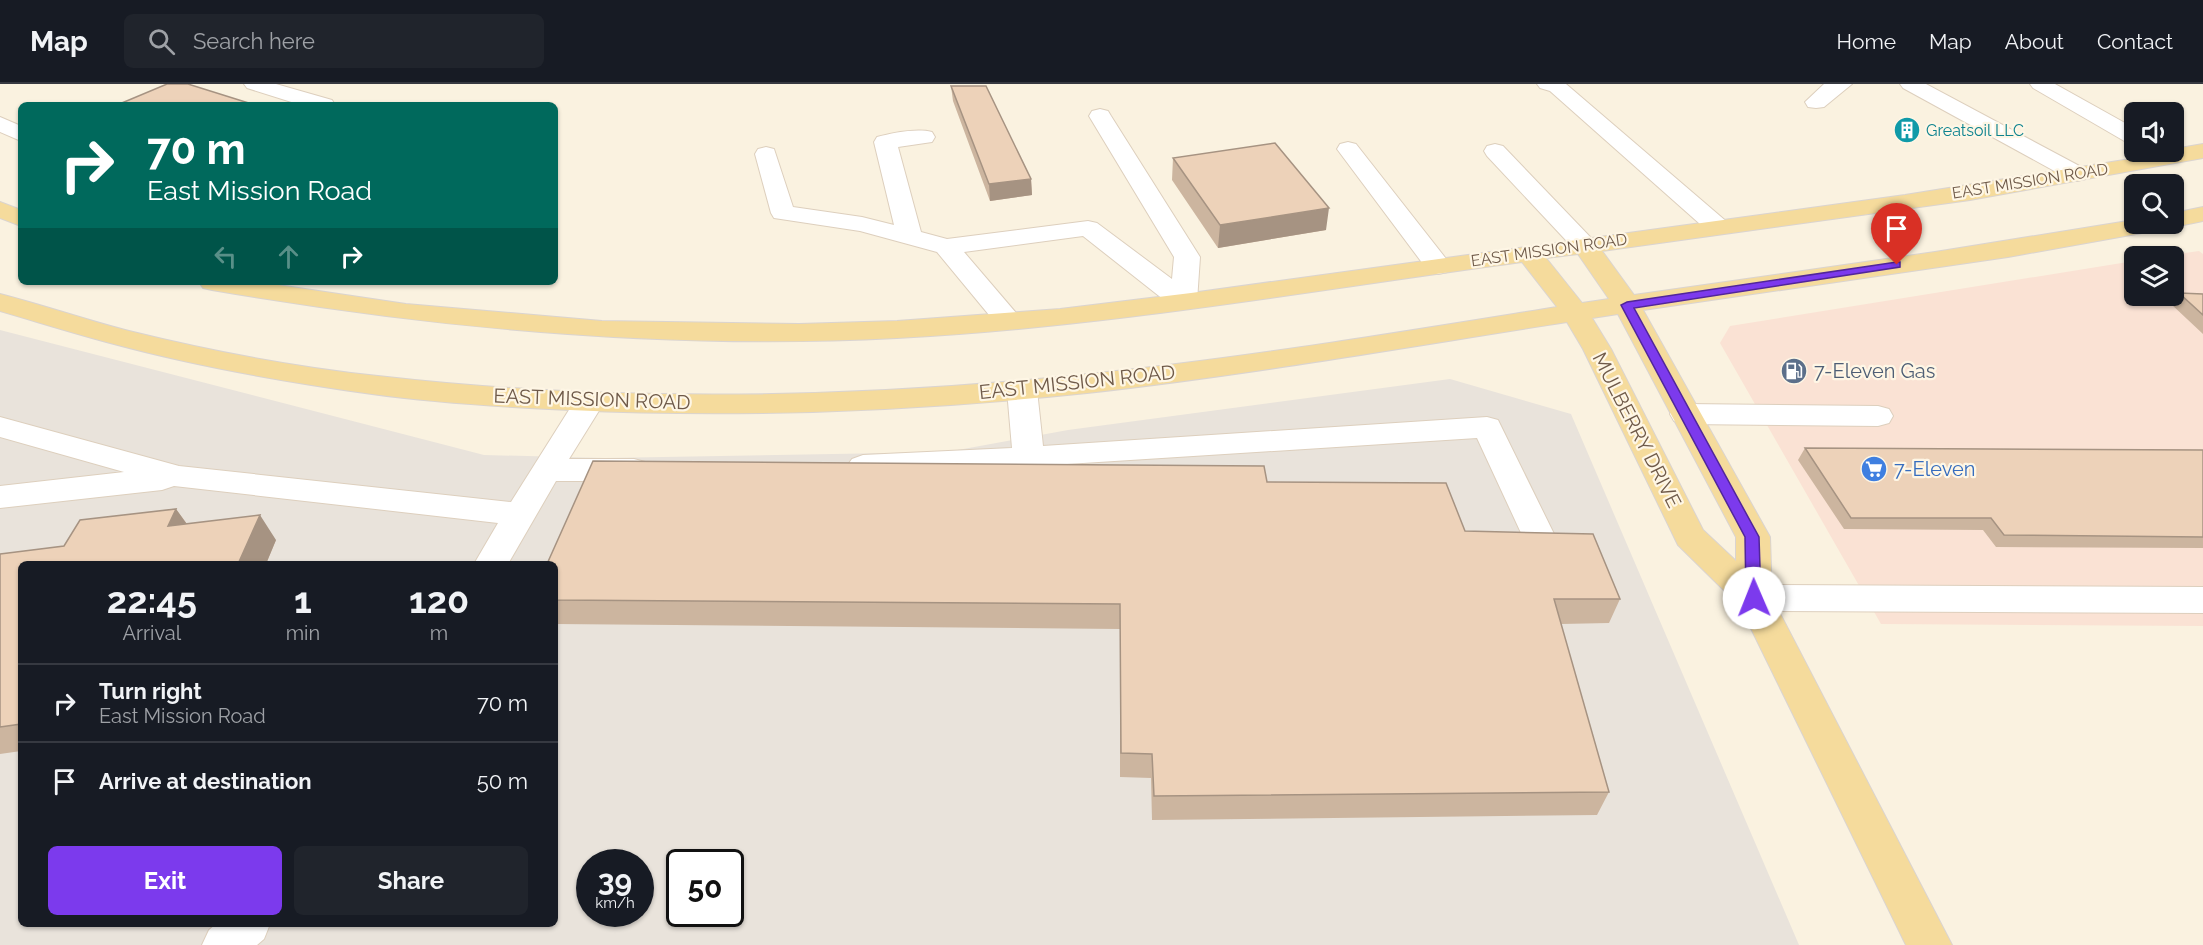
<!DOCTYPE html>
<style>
:root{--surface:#171b24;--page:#20242c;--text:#f1f3f6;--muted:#9ea1a6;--line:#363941;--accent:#7c3aed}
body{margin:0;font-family:Raleway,sans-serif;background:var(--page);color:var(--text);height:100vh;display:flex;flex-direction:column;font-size:22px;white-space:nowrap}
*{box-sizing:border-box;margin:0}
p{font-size:20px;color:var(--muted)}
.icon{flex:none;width:33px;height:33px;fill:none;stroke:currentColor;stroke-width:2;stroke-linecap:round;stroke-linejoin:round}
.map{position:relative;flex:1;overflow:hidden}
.details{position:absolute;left:18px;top:477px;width:540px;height:366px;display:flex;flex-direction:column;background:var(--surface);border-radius:9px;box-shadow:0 2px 4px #0004}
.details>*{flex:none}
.top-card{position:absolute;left:18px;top:18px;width:540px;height:183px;border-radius:9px;box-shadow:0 2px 4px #0004;background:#00695c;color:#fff;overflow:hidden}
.fabs{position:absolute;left:2124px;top:18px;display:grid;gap:12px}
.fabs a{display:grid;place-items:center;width:60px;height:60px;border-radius:9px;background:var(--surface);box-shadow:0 2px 4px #0004;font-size:30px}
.speed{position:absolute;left:576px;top:765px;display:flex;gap:12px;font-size:30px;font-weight:700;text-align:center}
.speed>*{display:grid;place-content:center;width:78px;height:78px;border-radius:50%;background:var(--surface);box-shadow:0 2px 4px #0004;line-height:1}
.speed small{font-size:15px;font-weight:400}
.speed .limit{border:3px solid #111;border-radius:9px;background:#fff;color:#111}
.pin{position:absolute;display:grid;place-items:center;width:51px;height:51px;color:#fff;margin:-62px -26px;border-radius:50% 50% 50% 0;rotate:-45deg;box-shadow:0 0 6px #0007}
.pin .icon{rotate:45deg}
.me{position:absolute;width:66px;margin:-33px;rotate:359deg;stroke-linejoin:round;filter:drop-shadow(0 0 4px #0008)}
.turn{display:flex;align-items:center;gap:21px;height:126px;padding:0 30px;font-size:27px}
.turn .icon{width:78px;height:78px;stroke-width:2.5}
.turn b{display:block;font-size:42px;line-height:51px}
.lanes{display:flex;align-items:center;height:57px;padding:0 30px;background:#0003;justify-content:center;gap:30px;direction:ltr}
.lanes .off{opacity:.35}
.eta{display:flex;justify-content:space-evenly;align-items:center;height:102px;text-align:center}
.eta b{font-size:36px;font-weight:700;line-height:42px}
.action{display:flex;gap:12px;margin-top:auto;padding:12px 30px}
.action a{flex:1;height:69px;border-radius:9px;background:var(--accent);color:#fff;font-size:24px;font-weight:700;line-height:69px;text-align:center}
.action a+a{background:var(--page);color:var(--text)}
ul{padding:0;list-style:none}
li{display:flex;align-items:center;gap:18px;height:78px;padding:0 30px;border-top:2px solid var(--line)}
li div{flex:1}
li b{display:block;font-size:22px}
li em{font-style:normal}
header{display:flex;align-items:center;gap:36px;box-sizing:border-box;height:84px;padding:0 30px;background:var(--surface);border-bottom:2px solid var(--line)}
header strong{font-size:28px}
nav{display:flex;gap:33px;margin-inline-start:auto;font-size:21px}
.search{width:420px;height:54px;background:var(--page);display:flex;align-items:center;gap:15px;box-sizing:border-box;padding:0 21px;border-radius:9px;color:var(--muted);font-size:22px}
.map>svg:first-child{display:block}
.commercial{fill:#fae2d4}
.industrial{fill:#e9e3db;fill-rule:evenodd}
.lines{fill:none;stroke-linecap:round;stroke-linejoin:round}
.minor-casing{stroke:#ddcfbd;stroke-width:2}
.major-casing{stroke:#dad4d0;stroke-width:2}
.minor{fill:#fff;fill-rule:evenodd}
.major{fill:#f5db9c;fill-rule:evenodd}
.wall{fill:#ccb59f}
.shaded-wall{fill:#a69382}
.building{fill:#edd2b9;stroke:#a69382;stroke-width:1.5}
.route{fill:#7c3aed;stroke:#51269a;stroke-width:1.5}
.labels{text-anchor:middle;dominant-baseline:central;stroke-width:4.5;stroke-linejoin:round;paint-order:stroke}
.far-culture-label{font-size:16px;fill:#0d838f;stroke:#fef6e5;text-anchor:start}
.far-street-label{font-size:16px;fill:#6f5a49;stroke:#fef6e5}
.service-label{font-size:20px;fill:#4e5e75;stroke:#fef6e5;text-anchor:start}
.street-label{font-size:20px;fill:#6f5a49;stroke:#fef6e5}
.shop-label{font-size:20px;fill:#366cbe;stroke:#fef6e5;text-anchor:start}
</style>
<header>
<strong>Map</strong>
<div class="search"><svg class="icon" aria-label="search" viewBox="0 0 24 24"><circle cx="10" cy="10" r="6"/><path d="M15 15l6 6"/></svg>Search here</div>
<nav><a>Home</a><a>Map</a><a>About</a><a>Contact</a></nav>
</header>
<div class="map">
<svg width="2203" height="861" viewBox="0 0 2203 861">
<rect width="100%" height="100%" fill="#faf2e0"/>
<path class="commercial" d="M2199 167 2203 170V542L1881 540 1720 259 1730 242 2134 177V212H2174V172H2164Z"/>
<path class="industrial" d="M0 246 484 371 605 374 947 368 1068 346 1450 295 1571 330 1799 861H0ZM21 480H555V840H21ZM590 778H640V830H590ZM680 778H730V830H680Z"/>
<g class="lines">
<defs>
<path id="minor" d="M244 0H276L332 16 335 21H301L247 4Z
M1537 0H1566L1727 138 1730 143 1727 148 1718 150 1709 148 1550 7 1540 4Z
M1824 0H1852L1824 23 1816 24 1808 23 1805 18Z
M1900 0H1926L2085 85 2089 90 2085 95 2077 97 2069 95 1903 4Z
M2030 0H2055L2134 44V60L2126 58 2033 4Z
M1100 25 1108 27 1111 32 1200 173 1197 217 1193 223 1183 225 1173 223 1083 152 964 168 1023 237 1019 243 1009 245 999 243 937 168 860 147 774 134 771 129 755 70 758 65 766 63 774 65 793 123 862 133 894 141 874 58 877 53C893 49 916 44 932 48L935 53 932 58 898 63 921 148 947 155 1088 137 1097 139 1172 195 1174 173 1089 32 1092 27Z
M0 33 21 42V57L0 48Z
M1348 58 1356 60 1447 176 1451 182 1447 188 1438 190 1429 188 1337 65 1340 60Z
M1495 60 1503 62 1594 157 1598 162 1594 167 1585 170 1576 167 1487 72 1484 67 1487 62Z
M1022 297 1032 300 1037 306 1043 362 1487 333 1498 336 1557 456 1552 464 1540 468 1528 464 1477 354 863 393 852 389 847 382 852 375 863 371 1012 364 1007 306 1012 300Z
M590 308 601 310 605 317 569 375H634L645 378 650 386 645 394 634 397H556L508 480H474L498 439 174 402 162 406 0 424V402L124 388 0 353V333L179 382 511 418 579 310Z
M1685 320 1878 322 1889 325 1893 332 1889 339 1878 342 1685 340 1674 337 1670 330 1674 323Z
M1754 501 2203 503V529L1754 527 1742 523 1736 514 1742 505Z
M216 840H270L264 855 257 861H202L209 846Z"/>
<path id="major" d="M2203 60V74L1970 116 1602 167 1634 211 1935 168 2134 136V140H2174V129L2203 123V137L2174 143 2165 141 2162 145 2153 147 2008 173 1643 226 1770 453 1772 514 1952 861H1906L1740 522 1678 461 1583 265 1567 238C1407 263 1248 291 1087 309 916 327 742 334 570 326 504 323 438 319 372 310 286 298 199 283 114 260 76 250 38 238 0 227V210C43 221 86 236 129 247 210 267 294 283 378 292 613 319 852 315 1088 290 1245 274 1401 248 1557 223L1522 178C1314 206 1107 243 897 254 667 266 439 245 212 206L203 204 199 198H258L406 220 602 237 799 240 897 237 1060 225 1191 209 1905 111 2174 68V65ZM1578 170 1609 215 1582 219 1546 174ZM1618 230 1736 453V477L1703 446 1611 265 1592 234Z
M0 118 21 126V142L0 134Z"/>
</defs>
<use href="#minor" class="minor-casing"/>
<use href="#major" class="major-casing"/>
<use href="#minor" class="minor"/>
<use href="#major" class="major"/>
</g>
<path class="wall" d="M951 2 1031 95 1032 111 990 117 953 17Z
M1173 74 1326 146 1218 164 1172 96Z
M2179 209 2203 210V250L2171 220Z
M1805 364 2203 366V464L1996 463 1983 446 1844 445 1798 376Z
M1267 398 1465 447 1620 515 1609 539 1561 540 1609 708 1597 731 1152 736 1151 694 1120 693V545L555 540V480Z
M176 425 187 440 276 456 266 480H21V667L0 670V470L64 462Z"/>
<path class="shaded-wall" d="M1031 95 1032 111 990 117 989 100Z
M1329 124 1326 146 1218 164 1220 141Z
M176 425 194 450 168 442Z
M260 431 276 456 266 480H238Z"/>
<path class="building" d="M167 0H188L255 21H117Z
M951 2H986L1031 95 989 100Z
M1275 59 1329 124 1220 141 1173 74Z
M2179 209 2203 210V231Z
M1805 364 2203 366V453L2004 451 1991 434H1851Z
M593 377 1264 382 1267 398 1446 399 1465 447 1593 450 1620 515H1554L1609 708 1154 712 1152 670 1121 669 1120 520 555 516V480H547Z
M176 425 168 442 260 431 238 480H21V640L0 643V470L64 462 80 436Z"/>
<path class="route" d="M1897 178H1900V183L1634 224 1759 453 1761 514 1759 518H1748L1746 514 1745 453 1621 221 1627 218Z"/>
<defs>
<symbol id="building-disc" viewBox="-11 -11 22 22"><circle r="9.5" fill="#0f9aa8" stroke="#fef6e5"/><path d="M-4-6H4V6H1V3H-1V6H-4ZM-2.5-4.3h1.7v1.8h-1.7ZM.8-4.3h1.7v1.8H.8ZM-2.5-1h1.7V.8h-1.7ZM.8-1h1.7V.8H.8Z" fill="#fff"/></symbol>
<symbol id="fuel-disc" viewBox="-11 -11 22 22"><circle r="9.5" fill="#5c6f8a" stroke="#fef6e5"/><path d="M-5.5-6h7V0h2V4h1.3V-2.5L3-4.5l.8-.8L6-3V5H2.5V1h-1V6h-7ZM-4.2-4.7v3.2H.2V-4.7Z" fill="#fff"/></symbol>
<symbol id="supermarket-disc" viewBox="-11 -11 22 22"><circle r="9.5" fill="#3f7fe0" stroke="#fef6e5"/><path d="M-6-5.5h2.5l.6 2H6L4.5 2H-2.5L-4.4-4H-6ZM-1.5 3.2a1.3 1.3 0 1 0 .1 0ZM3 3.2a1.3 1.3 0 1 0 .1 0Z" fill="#fff"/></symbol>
</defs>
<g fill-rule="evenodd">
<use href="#building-disc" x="1892" y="31" width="30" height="30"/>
<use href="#fuel-disc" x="1779" y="272" width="30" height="30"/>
<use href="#supermarket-disc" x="1859" y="370" width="30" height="30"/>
</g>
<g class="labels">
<g class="far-culture-label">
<text x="1926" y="46">Greatsoil LLC</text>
</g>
<g class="far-street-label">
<text transform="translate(2030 97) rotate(-9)">EAST MISSION ROAD</text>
<text transform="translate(1549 166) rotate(-8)">EAST MISSION ROAD</text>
</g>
<g class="service-label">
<text x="1814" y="287">7-Eleven Gas</text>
</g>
<g class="street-label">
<text transform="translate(1077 298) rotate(-6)">EAST MISSION ROAD</text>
<text transform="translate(592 315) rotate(2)">EAST MISSION ROAD</text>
<text transform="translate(1637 346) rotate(63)">MULBERRY DRIVE</text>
</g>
<g class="shop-label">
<text x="1894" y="385">7-Eleven</text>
</g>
</g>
</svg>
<div class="fabs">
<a><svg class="icon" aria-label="sound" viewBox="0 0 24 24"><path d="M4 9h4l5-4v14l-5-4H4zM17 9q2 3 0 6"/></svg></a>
<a><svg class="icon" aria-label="search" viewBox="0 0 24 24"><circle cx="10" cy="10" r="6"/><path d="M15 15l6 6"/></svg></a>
<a><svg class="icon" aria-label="layers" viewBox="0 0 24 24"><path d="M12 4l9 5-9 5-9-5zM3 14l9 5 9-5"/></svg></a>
</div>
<div class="speed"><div>39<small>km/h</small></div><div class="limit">50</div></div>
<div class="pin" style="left:1897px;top:181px;background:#d93025"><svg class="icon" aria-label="arrive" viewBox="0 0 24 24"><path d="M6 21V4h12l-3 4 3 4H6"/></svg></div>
<svg class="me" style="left:1754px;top:514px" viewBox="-20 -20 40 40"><circle r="19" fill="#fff"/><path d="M0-13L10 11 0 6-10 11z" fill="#7c3aed"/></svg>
<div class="top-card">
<div class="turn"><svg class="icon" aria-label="right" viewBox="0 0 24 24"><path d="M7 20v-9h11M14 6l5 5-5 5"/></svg><div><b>70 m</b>East Mission Road</div></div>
<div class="lanes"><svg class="icon off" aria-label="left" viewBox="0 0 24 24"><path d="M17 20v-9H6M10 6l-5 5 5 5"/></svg><svg class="icon off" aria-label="ahead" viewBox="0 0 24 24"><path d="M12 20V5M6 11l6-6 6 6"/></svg><svg class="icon" aria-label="right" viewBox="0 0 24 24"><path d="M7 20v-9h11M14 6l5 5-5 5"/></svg></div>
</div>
<section class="details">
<div class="eta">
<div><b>22:45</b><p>Arrival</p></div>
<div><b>1</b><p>min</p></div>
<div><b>120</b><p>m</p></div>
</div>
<ul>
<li><svg class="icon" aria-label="right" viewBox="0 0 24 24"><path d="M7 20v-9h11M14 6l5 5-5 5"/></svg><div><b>Turn right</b><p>East Mission Road</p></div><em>70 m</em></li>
<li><svg class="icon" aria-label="arrive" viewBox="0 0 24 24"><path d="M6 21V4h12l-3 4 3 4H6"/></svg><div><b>Arrive at destination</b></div><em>50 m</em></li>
</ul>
<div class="action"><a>Exit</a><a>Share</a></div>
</section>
</div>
